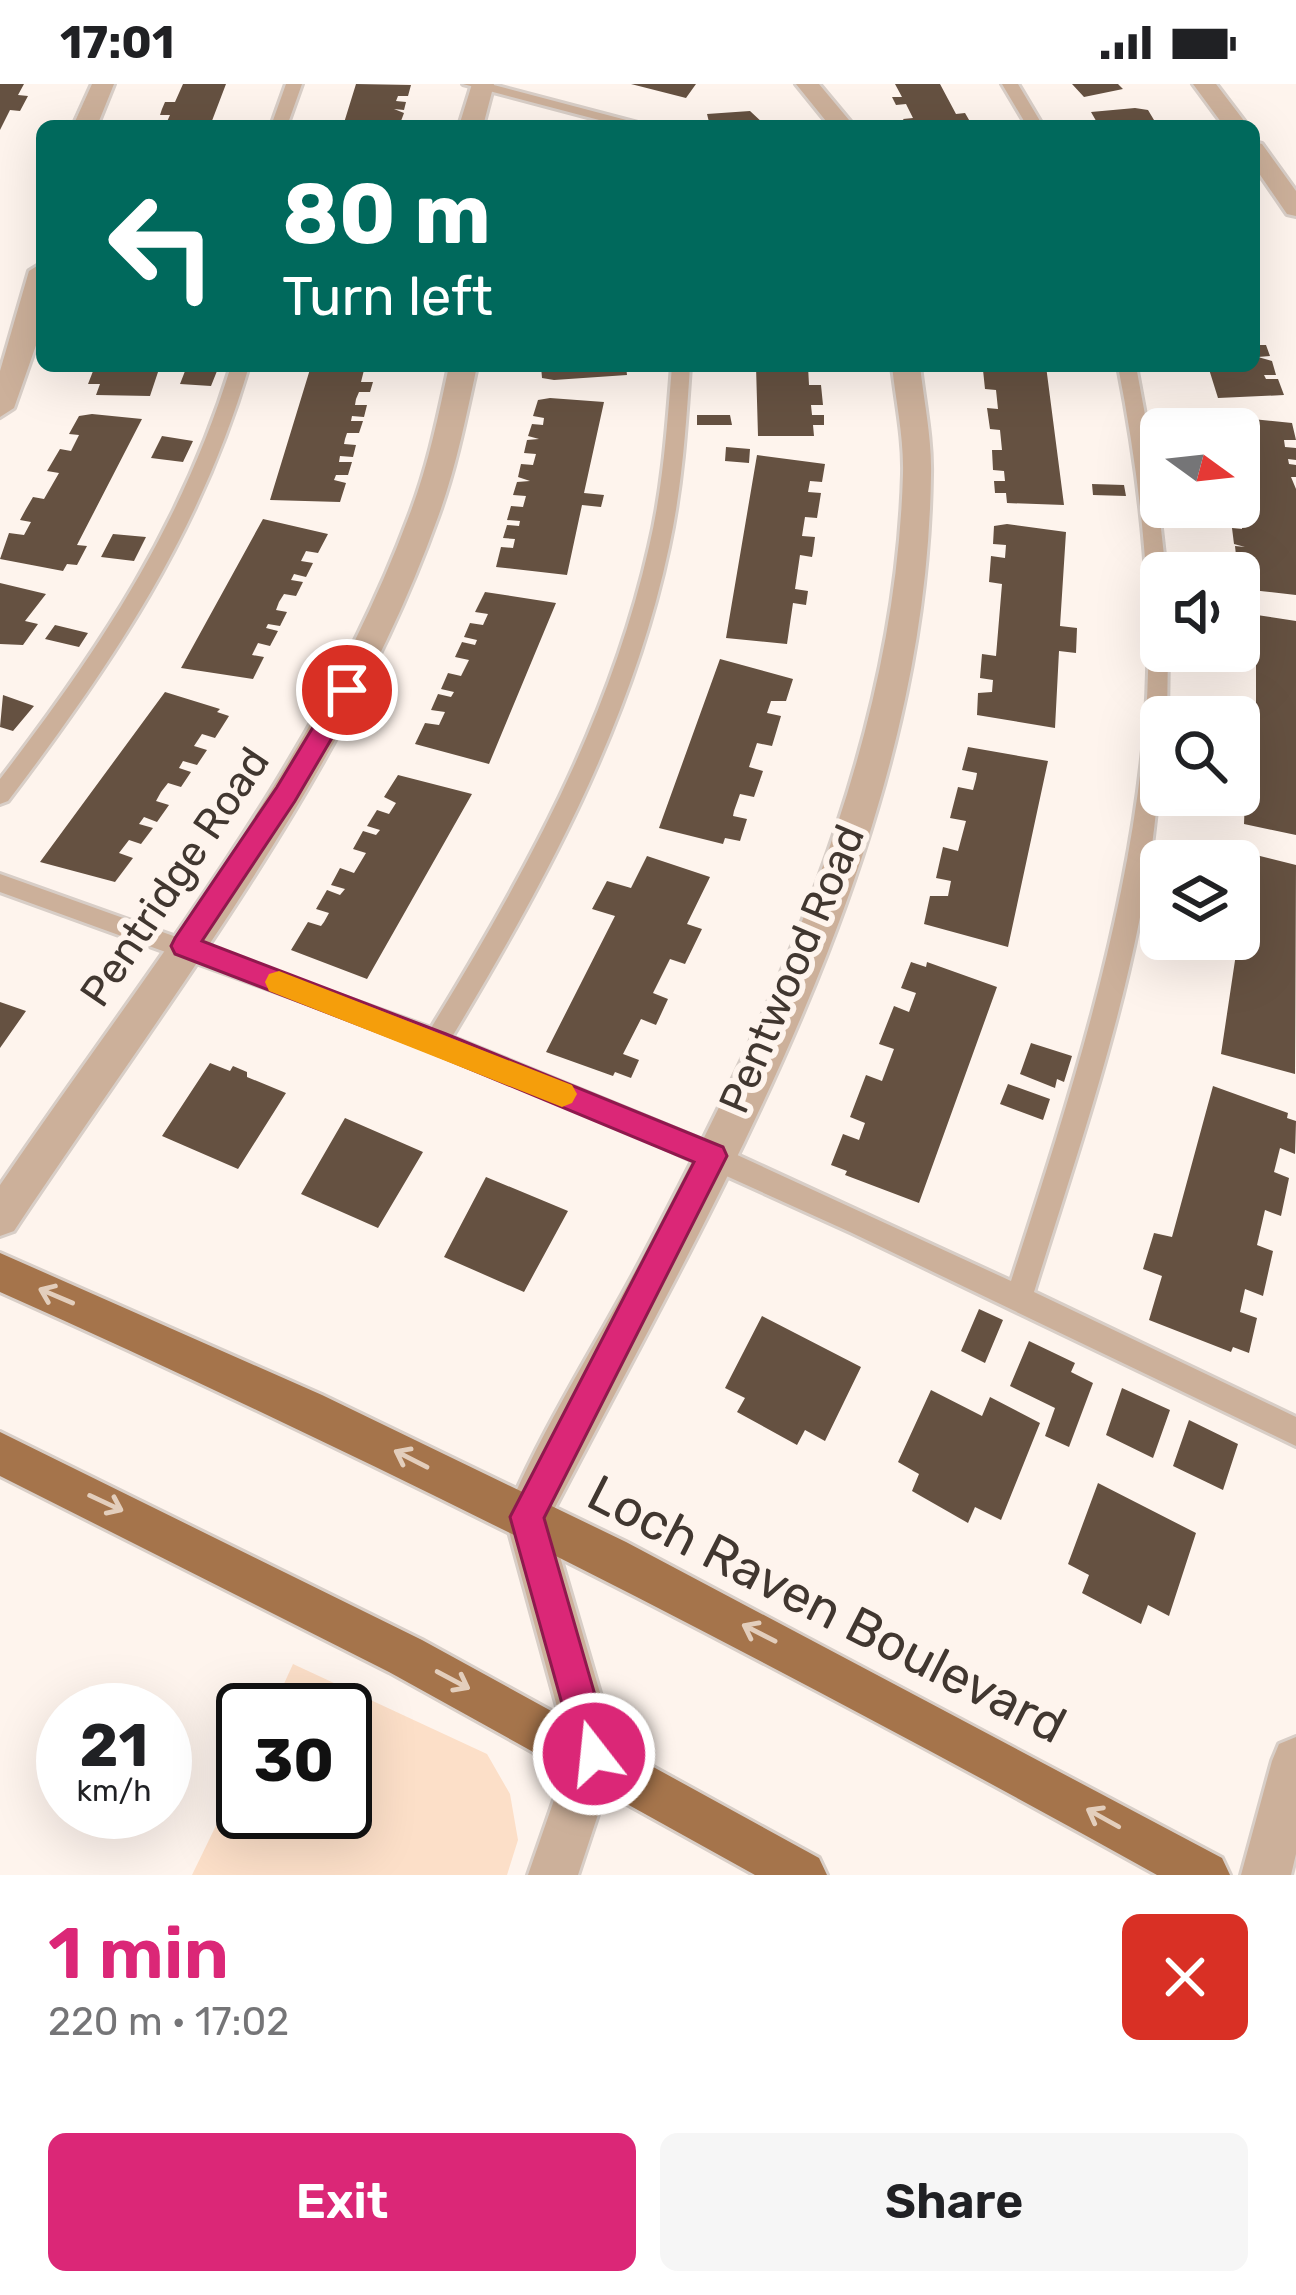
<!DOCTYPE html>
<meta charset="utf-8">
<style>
:root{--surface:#fff;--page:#f6f6f6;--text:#202124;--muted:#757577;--accent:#db2777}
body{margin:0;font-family:Rubik,sans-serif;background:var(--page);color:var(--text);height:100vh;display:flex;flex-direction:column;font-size:45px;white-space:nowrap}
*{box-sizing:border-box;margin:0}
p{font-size:39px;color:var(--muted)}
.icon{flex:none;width:66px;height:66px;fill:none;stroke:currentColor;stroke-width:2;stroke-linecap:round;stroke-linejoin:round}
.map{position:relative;height:1791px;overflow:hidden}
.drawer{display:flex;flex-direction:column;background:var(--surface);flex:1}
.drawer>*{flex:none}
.hud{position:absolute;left:36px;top:36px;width:1224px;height:252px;border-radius:18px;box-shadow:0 12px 48px #0002;background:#00695c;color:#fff;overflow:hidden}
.needle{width:78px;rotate:105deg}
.controls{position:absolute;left:1140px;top:324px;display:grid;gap:24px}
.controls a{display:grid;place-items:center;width:120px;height:120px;border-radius:18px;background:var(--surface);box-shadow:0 12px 48px #0002;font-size:60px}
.speed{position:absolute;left:36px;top:1599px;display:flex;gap:24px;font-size:60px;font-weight:700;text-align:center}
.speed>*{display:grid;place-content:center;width:156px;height:156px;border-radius:50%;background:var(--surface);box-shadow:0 12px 48px #0002;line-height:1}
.speed small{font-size:30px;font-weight:400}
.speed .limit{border:6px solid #111;border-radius:18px;background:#fff;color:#111}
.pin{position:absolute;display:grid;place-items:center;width:102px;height:102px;color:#fff;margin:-51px;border:6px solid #fff;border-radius:50%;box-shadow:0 3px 12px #0007}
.me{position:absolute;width:132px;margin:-66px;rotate:344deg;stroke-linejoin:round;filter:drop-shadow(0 0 9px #0008)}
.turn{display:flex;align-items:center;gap:42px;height:252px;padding:0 48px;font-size:54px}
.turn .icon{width:156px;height:156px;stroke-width:2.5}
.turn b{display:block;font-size:84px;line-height:102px}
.round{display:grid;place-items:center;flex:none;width:126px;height:126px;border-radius:18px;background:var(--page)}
.headline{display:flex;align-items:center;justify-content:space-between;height:204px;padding:0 48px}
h1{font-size:72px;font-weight:600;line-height:90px;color:var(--accent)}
.button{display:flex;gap:24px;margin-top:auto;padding:24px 48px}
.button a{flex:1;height:138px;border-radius:18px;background:var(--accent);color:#fff;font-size:48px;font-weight:600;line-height:138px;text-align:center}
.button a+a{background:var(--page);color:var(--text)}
.status{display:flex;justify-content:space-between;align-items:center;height:84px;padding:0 60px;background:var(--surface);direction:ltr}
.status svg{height:33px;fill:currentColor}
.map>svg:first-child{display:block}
.green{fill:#fcdfc8}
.building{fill:#655141}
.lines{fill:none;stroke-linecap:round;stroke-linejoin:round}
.lane-casing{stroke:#d8cec7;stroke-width:6}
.street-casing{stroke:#d8cec7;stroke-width:6}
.primary-casing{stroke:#d8cec7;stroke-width:6}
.lane{fill:#ccb09a;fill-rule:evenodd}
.street{fill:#ccb09a;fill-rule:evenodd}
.primary{fill:#a5744b;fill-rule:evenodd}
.oneway{stroke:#e3cebc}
.route{fill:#db2777;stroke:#8e194d;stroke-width:3}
.slow{fill:#f59e0b}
.labels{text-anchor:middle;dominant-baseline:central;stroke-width:12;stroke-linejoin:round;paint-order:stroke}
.street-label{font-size:42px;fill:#413730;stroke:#fef4ed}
.near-street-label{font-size:51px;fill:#413730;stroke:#fef4ed}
</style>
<div class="status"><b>17:01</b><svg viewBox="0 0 49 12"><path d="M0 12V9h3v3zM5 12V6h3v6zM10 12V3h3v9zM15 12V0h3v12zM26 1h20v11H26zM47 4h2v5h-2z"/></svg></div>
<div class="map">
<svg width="1296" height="1791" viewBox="0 0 1296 1791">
<rect width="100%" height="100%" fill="#fef4ed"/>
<path class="green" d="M293 1580 487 1670 510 1710 518 1756 507 1791H192L243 1686V1728H345V1626H272Z"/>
<path class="building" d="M0 0H24L18 11 28 12 20 27 10 26 0 46Z
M183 0H226L210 42H165L170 31H160L162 25 165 18H175Z
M356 0 411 1 408 12H398L396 17 406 18 404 26 394 25 404 29 401 37H391L390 42H343Z
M631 0H696L686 14Z
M895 0H940L956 30 965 29 972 41 907 42 903 35 913 34 906 20 896 21 892 13H902Z
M1072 0H1118L1123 5 1084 13Z
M1135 24 1148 26 1154 36 1144 37 1147 42H1099L1091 28Z
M750 27 764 40 710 42 707 30Z
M1254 261H1266L1270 272 1258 273 1272 277 1276 291H1264L1266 295H1278L1284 311 1218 314 1208 282H1254Z
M95 282H160L150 312 96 311 100 300H88Z
M187 282H219L211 302 180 300Z
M311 282H365L361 298H373L370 308H359L356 315 355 321H367L364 333 352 332 351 337H363L359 349H347L345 355 344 360 356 361 353 373 340 372 339 378H352L348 391H336L334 396 346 399 340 418 270 416Z
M541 282H626L627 291 554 296 542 294Z
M756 282H808L809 301H821L823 321H811L812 331H824V341H813L814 352H758Z
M994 282H1046L1064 421 1007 419 1006 409H995L994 397H1005L1004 387 993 386 992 366H1002L1000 346 990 345 987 324 998 325 996 306 985 305 983 286H994Z
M550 314 604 318 584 409 604 411 601 423 582 421 567 491 496 483 501 463 513 464 515 455 503 454 507 441 519 442 520 437 507 436 511 422 523 423 526 412 513 411 517 398 530 397 518 393 521 380 533 381 536 370 524 369 527 356 539 355 528 352 532 340 543 341 544 334 533 332 538 316Z
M92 330 142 335 77 461 87 462 77 481 67 480 63 487 0 475 9 449 24 451 31 438 20 436 26 425 33 413 44 415 59 389 47 387 60 365 71 367 79 351 69 350 79 332Z
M697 331H730L732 341H697Z
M1223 332 1292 339 1296 356H1284L1285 363 1296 364V376L1288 375 1289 380 1296 381V393H1291L1296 405V511L1242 505 1238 484 1249 485 1237 481 1235 462 1245 463 1234 460 1232 444 1242 445 1239 345H1225Z
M162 352 193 357 183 378 151 374Z
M726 363 750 365 749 379 725 377Z
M757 371 825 380 822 398 810 397 808 408 821 409 817 434 805 433 802 452 815 453 813 468 812 473 800 471 795 505 808 507 806 521 793 519 787 560 726 554Z
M1092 400 1124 401 1126 412 1093 411Z
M263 435 328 450 318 469 306 467 301 477 313 479 306 493 294 490 291 496 303 498 296 512 284 510 279 518 276 526 287 528 280 542 268 540 266 544 278 547 270 562 258 559 252 571 264 573 253 595 181 584Z
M1007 440 1066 448 1060 542 1077 544 1076 569 1059 567 1055 644 977 631 978 609 992 608 993 596 980 594 982 570 996 572 1002 500 989 498 991 472 1005 474 1006 461 993 460 994 442Z
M113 450 146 453 134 477 101 473Z
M0 499 46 510 25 537 38 540 23 561 0 560Z
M485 508 556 519 489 680 415 660 425 639 439 641 445 628 431 626 438 610 451 613 454 608 441 605 448 589 461 592 469 576 455 573 462 558 475 561 477 556 464 553 470 539 483 541 488 530 475 528Z
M1257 531 1296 537V751L1244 740 1245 713H1256V581L1247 579V556L1256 557Z
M55 541 88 549 79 563 45 555Z
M720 575 793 595 786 617H771L767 629 781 632 772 662 757 659 749 683 763 687 754 713 740 710 734 727 733 732 747 735 740 757 725 754 723 760 659 744Z
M165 608 220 625 217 628 229 632 215 654 202 650 194 662 207 666 197 681 183 677 179 684 191 688 181 703 168 699 161 708 156 717 169 721 157 738 144 733 139 740 153 744 141 760 129 756 119 769 133 774 115 798 40 778Z
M3 611 34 622 13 647 0 643Z
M968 663 1048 677 1008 863 924 840 930 812H948L951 797 936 794 943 763 958 767 966 737 950 734 958 703 973 706 976 695 977 689 962 686Z
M398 691 472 710 367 895 291 866 308 838 321 842 324 838 329 829 316 825 327 806 340 811 345 805 331 801 340 784 354 789 366 769 353 765 363 747 376 751 380 746 367 742 377 726 389 730 396 719 384 713Z
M1252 770 1296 781 1295 990 1221 970 1243 823 1239 822V803L1246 805Z
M647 772 710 793 687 840 702 845 685 880 670 875 653 909 668 915 656 941 641 935 623 970 639 976 631 994 615 988 613 992 546 968 615 832 592 825 607 797 631 804Z
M911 878 926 883 927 878 997 903 919 1119 845 1091 847 1087 831 1081 843 1050 859 1056 865 1039 850 1033 866 991 882 997 894 965 879 960 894 922 909 928 916 909 901 904Z
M0 918 26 927 0 964Z
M1031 959 1072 972 1064 998 1057 995 1055 1004 1020 990Z
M210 979 230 987 233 982 247 988V993L286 1009 238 1085 162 1052Z
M1008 1000 1050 1015 1043 1036 1000 1020Z
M1213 1002 1288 1029 1287 1034 1296 1037 1295 1070 1280 1064 1274 1088 1289 1094 1281 1132 1265 1126 1257 1161 1273 1167 1263 1212 1245 1205 1240 1228 1257 1234 1249 1269 1233 1263 1231 1268 1149 1236 1162 1192 1143 1185 1154 1149 1172 1153Z
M345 1034 423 1068 378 1144 301 1110Z
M486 1093 568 1127 524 1208 444 1173Z
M979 1225 1003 1236 985 1279 961 1267Z
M762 1232 861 1283 825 1357 805 1346 797 1361 737 1328 745 1314 725 1304Z
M1029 1257 1075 1279 1071 1288 1093 1299 1069 1363 1045 1352 1055 1324 1010 1302Z
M1122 1304 1170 1326 1153 1374 1106 1351Z
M931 1306 982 1332 990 1313 1040 1339 1001 1436 975 1423 968 1439 912 1407 919 1390 898 1378Z
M1189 1336 1238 1360 1223 1406 1173 1382Z
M1098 1399 1196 1449 1169 1532 1148 1521 1141 1540 1082 1509 1089 1491 1068 1480Z"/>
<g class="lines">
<defs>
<path id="lane" d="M286 0H302L287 42H271Z
M463 0H490L649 42H622Z
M1002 0H1018L1043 42H1027Z
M231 282H249C200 449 112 580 8 717L0 720V695C101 564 182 441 231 282Z
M672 282H690C686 343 682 403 669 463 632 639 544 800 452 953L722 1064 1011 1197C1068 1020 1126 842 1144 656 1156 531 1142 405 1118 282H1136L1153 374 1166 489H1161V567H1168L1167 633H1161C1161 831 1092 1021 1034 1208L1296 1333V1362L850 1148 616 1042 351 935 0 808V790L431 944C523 794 610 637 649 463 663 404 667 343 672 282Z"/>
<path id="street" d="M92 0H114L97 42H73Z
M472 0H494L483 42H459Z
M796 0H819L854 42H830Z
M1193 0H1216L1248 42H1224Z
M1254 58 1262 60 1296 107V132L1287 130 1254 82Z
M42 179 41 247 14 324 0 333V287L29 187Z
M449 282H477C466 333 456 384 438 433 346 690 164 921 14 1147L0 1152V1101C146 887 318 677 409 432 428 383 438 333 449 282Z
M892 282H920C924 318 932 354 931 391 926 767 718 1110 549 1435L618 1670 578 1791H528L570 1670 505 1433C542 1344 596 1261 641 1176 770 931 895 673 903 390 904 354 896 318 892 282Z
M1296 1653V1770L1291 1791H1241L1272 1677 1279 1660Z"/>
<path id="primary" d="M0 1169 322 1311 626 1458 1222 1774 1230 1791H1157C779 1581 395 1384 0 1208Z
M0 1348 422 1556 819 1774 827 1791H755L389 1588 0 1392Z"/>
</defs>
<use href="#lane" class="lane-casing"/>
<use href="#street" class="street-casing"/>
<use href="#primary" class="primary-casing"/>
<use href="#lane" class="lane"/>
<use href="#street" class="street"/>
<use href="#primary" class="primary"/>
</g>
<defs><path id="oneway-shaft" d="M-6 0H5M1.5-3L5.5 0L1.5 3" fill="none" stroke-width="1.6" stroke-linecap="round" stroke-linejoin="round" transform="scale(3)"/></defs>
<g class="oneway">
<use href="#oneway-shaft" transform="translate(56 1212) rotate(-157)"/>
<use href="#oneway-shaft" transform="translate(411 1375) rotate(-153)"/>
<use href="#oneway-shaft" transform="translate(106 1419) rotate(25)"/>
<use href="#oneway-shaft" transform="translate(759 1549) rotate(-153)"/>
<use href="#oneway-shaft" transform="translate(453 1596) rotate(28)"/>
<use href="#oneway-shaft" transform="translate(1103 1734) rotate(-151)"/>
</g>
<path class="route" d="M347 597 356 600V613L295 717 202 857 446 950 723 1063 727 1072 544 1434 612 1670 606 1682 594 1687 581 1682 576 1670 510 1433 694 1078 427 967 175 870 171 862 175 854 277 703 339 600Z"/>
<path class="slow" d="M279 887 572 1001 577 1010 572 1019 562 1023 269 907 265 898 269 890Z"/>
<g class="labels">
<g class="street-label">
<text transform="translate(175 793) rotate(-56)">Pentridge Road</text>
<text transform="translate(792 885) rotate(-67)">Pentwood Road</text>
</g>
<g class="near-street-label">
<text transform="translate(827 1525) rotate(27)">Loch Raven Boulevard</text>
</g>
</g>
</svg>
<div class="controls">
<a><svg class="needle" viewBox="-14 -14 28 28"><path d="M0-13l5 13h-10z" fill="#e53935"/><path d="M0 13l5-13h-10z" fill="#757577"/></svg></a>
<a><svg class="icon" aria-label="sound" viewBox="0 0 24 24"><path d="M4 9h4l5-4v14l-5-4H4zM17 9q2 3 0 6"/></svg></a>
<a><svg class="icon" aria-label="search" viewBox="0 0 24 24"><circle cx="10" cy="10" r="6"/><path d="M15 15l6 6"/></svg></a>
<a><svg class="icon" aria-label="layers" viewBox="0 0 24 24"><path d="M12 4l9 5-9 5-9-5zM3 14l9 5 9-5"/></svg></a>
</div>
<div class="speed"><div>21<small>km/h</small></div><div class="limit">30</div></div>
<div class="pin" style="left:347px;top:606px;background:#d93025"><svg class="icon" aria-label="arrive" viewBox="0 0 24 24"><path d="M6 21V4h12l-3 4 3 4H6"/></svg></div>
<svg class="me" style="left:594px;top:1670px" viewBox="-20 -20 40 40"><circle r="17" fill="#db2777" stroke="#fff" stroke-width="3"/><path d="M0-11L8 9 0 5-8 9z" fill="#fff"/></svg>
<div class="hud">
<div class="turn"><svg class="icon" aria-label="left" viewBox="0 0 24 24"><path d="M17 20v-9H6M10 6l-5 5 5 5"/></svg><div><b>80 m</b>Turn left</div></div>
</div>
</div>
<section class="drawer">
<div class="headline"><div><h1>1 min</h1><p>220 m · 17:02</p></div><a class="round" style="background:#d93025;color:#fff"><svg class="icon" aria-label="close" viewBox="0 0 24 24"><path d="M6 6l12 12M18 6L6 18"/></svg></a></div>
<div class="button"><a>Exit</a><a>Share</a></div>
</section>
